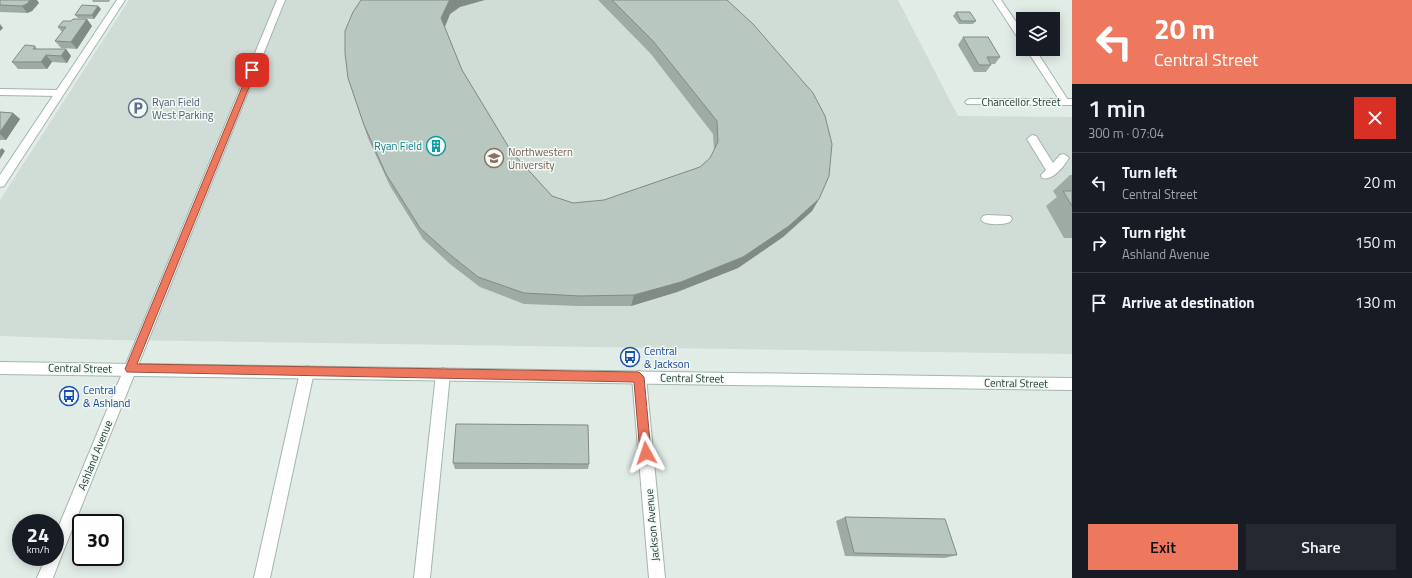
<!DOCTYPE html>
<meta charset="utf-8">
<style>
:root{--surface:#171b24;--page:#242831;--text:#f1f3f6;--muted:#9ea1a6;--line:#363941;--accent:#ee785e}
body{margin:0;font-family:"Titillium Web",sans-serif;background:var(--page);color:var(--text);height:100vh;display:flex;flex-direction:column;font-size:15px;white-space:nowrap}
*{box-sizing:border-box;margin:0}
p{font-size:13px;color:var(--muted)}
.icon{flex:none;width:22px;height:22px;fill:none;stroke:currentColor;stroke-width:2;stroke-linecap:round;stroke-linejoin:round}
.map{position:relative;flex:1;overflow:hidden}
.drawer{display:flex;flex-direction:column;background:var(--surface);width:340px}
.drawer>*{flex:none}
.hud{background:#ee785e;color:#fff;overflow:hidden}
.fabs{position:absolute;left:1016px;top:12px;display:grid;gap:8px}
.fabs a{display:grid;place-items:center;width:44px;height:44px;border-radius:0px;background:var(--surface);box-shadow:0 2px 10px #0003;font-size:20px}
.speed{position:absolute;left:12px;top:514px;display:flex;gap:8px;font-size:20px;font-weight:700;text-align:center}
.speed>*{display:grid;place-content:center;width:52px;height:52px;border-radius:50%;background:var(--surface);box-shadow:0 2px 10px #0003;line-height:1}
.speed small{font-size:10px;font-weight:400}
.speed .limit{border:2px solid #111;border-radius:6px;background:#fff;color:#111}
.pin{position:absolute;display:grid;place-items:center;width:34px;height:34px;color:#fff;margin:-17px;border-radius:8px;box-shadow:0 2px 6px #0006}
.me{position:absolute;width:44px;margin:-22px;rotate:355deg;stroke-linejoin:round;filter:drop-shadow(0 0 3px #0008)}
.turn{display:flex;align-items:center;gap:14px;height:84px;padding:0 16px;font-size:18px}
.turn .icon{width:52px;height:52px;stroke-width:2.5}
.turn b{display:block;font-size:28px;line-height:34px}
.round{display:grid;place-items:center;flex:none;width:42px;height:42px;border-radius:0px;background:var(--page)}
.head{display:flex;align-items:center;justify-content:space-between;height:68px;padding:0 16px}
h1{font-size:24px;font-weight:600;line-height:30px}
.cta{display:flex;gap:8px;margin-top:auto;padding:8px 16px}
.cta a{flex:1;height:46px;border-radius:0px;background:var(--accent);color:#111;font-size:16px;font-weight:600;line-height:46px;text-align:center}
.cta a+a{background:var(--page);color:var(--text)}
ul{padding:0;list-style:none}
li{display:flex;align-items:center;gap:12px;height:60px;padding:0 16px;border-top:1px solid var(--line)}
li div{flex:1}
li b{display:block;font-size:15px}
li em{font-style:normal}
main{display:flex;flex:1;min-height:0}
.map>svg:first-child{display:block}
.built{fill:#d0dcd6}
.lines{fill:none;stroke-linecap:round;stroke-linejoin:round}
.service-casing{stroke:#a5b4ae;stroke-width:2}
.minor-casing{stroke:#a5b4ae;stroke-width:2}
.secondary-casing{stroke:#a1b7ae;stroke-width:2}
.service{fill:#fff;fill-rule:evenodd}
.minor{fill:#fff;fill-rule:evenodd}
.secondary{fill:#fff;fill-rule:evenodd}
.wall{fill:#9eaba5}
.shaded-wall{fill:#818b86}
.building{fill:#b8c7c0;stroke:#818b86}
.route{fill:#ee785e;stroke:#9b4e3d}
.labels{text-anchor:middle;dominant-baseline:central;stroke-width:3;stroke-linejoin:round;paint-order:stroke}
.service-label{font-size:11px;fill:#4e5e75;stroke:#f3f9f5;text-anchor:start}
.street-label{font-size:11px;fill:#233d34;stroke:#f3f9f5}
.culture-label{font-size:11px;fill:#0d838f;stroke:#f3f9f5;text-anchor:end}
.education-label{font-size:11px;fill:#785e54;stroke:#f3f9f5;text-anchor:start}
.transit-label{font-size:11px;fill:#164399;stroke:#f3f9f5;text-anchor:start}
</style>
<main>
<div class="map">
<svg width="1072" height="578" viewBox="0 0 1072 578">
<rect width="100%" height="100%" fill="#e2ece7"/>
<path class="built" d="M129 0H898L958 116 1072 117V354L114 340 0 336V200Z"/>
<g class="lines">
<defs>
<path id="service" d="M117 0H125L4 186 0 187V175Z
M993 0H1001L1023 32V42L1020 41Z
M1026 49H1035L1068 100 1070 102 1068 104H1062Z
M1032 135 1036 136 1053 163 1060 155 1064 154 1069 158C1064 166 1053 181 1042 178L1041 175 1046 170 1027 139Z
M987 215 1010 216 1012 219 1010 222C1002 225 991 225 983 222L981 219 983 216Z
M307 366 312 368 314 372 270 578H254L300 372 302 368Z
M443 368 448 370 450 374 430 578H414L436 374 438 370Z"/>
<path id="minor" d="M277 0H285L59 562 53 578H37L46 557H55V535Z
M0 89 59 90 64 93 59 96 0 95Z
M970 99H1072V105L967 104 965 102 967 100Z
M639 371 644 373 646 377 665 578H649L632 377 634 373Z"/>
<path id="secondary" d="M0 362 1072 378V390L0 374Z"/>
</defs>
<use href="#service" class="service-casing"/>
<use href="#minor" class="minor-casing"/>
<use href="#secondary" class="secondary-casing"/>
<use href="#service" class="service"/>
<use href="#minor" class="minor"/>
<use href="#secondary" class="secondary"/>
</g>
<path class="wall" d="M0 0 39 3 32 11 27 13 0 12Z
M92 0H110L109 2H93Z
M598 0H727L819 199 812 211 783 237 738 268 677 292 631 306H579L524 304 480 287 450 264 423 239 390 186 368 138 348 78 460 7 450 14 445 27 462 70 511 151 552 196 573 203 604 200 700 167 710 158 714 151 713 134 651 54Z
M98 6 101 9 94 19 78 18 75 15Z
M956 12 976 21 973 24H959L953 16Z
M92 26 77 49 61 48 55 41 62 32 58 27Z
M963 37 1000 57 995 64H991V65L986 72H974L958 45Z
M35 46 37 49H66L71 56 67 63 52 62 47 69H18L12 62Z
M0 112 13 113 20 119 6 140H0Z
M1070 175H1072V238H1064L1046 206 1057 197 1053 191Z
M453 463 589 464 588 469H455Z
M845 517 957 555 945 558 845 556 836 521Z"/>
<path class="shaded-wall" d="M30 0H37L39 3 32 11 27 13 22 6Z
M450 0H485L460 7 450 14 443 31 441 18 449 1Z
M98 6 101 9 94 19 92 15Z
M87 19 92 26 77 49 71 42Z
M0 24 3 28 0 31Z
M66 49 71 56 67 63 61 56Z
M46 55 52 62 47 69 41 62Z
M13 113 20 119 6 140 0 134V132Z
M2 148 5 151 0 159V150Z
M819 199 812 211 783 237 738 268 677 292 631 306 634 295Z"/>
<path class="building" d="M0 0H30L27 4 22 6 0 5Z
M361 0H450L449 1 441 18 462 70 511 151 552 196 573 203 604 200 700 167 710 158 718 142 717 121 653 41 612 0H727L753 24 813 93 825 116 832 144 829 176 819 199 789 226 743 257 681 282 634 295 580 296 524 293 478 277 448 253 420 228 386 174 364 125 348 78 345 53V31L353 12Z
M82 5 98 6 92 15H75Z
M956 12H970L976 21H961Z
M73 19H87L71 42 55 41 66 27H58L63 21H71Z
M963 37H988L1000 57H987L991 65H979Z
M25 45 35 46 33 49H66L61 56 46 55 41 62H12Z
M0 112 13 113 0 132Z
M1063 191H1072V206Z
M456 424 588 425 589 464 453 463Z
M845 517 945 519 957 555 854 553Z"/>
<path class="route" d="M250 68 256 70 137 364 639 372 644 377 651 453 650 457 646 458 642 457 640 453 634 382 127 372 125 369Z"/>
<defs>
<symbol id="parking-ring" viewBox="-11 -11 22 22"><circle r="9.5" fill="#f3f9f5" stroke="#5c6f8a" stroke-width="1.5"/><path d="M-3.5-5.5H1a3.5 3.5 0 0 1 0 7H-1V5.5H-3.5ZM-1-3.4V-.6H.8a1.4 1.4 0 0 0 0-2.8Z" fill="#5c6f8a"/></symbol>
<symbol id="building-ring" viewBox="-11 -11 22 22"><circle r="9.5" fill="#f3f9f5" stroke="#0f9aa8" stroke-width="1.5"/><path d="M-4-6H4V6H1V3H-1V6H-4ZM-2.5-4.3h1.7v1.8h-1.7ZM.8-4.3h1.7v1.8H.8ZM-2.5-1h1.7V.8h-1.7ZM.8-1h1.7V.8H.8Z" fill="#0f9aa8"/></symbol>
<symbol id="university-ring" viewBox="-11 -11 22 22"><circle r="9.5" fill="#f3f9f5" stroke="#8d6e63" stroke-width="1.5"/><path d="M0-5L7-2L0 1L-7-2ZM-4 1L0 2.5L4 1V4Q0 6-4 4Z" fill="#8d6e63"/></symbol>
<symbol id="bus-ring" viewBox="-11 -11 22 22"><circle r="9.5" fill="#f3f9f5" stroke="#1a4fb4" stroke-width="1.5"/><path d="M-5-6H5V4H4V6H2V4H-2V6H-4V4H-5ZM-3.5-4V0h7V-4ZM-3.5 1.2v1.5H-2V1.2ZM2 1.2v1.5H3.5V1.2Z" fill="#1a4fb4"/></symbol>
</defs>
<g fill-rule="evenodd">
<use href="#parking-ring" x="127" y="97" width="22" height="22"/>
<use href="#building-ring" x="425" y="135" width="22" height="22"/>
<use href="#university-ring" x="483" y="147" width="22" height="22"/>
<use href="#bus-ring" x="619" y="346" width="22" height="22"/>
<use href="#bus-ring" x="58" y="385" width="22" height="22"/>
</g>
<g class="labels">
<g class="service-label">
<text x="152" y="102">Ryan Field<tspan x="152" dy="13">West Parking</tspan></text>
</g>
<g class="street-label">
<text x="1021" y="102">Chancellor Street</text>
<text transform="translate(80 368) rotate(1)">Central Street</text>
<text transform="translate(692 378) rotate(1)">Central Street</text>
<text transform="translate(1016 383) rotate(1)">Central Street</text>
<text transform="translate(95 455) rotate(-68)">Ashland Avenue</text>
<text transform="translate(652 525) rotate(-95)">Jackson Avenue</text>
</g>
<g class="culture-label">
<text x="422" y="146">Ryan Field</text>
</g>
<g class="education-label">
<text x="508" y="152">Northwestern<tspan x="508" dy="13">University</tspan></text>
</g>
<g class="transit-label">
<text x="644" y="351">Central<tspan x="644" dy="13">&amp; Jackson</tspan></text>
<text x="83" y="390">Central<tspan x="83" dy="13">&amp; Ashland</tspan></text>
</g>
</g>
</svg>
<div class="fabs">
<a><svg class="icon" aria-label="layers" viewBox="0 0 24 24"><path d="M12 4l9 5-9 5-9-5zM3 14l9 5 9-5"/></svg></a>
</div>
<div class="speed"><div>24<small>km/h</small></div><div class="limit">30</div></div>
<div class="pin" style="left:252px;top:70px;background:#d93025"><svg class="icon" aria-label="arrive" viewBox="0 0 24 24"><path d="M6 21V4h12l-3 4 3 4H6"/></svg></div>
<svg class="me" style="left:646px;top:453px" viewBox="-20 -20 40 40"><path d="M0-17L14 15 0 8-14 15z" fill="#ee785e" stroke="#fff" stroke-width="4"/></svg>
</div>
<section class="drawer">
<div class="hud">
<div class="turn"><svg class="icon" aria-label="left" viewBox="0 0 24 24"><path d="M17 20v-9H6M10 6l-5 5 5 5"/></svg><div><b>20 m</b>Central Street</div></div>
</div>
<div class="head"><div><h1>1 min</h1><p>300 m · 07:04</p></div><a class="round" style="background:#d93025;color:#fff"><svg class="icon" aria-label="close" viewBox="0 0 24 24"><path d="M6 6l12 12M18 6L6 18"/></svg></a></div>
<ul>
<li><svg class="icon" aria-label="left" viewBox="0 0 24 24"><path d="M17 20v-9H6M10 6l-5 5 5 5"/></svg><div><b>Turn left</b><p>Central Street</p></div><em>20 m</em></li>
<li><svg class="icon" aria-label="right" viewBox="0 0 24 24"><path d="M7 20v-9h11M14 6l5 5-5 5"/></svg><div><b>Turn right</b><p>Ashland Avenue</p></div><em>150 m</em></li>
<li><svg class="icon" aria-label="arrive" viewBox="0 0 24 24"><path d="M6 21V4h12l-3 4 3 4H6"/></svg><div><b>Arrive at destination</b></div><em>130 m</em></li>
</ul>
<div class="cta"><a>Exit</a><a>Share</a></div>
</section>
</main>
